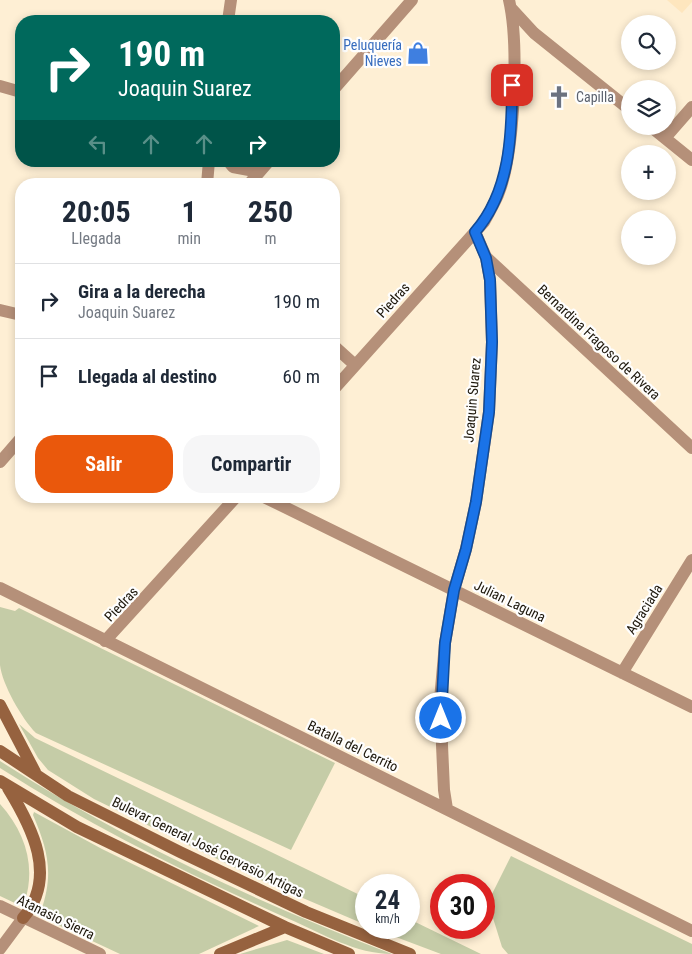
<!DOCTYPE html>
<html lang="es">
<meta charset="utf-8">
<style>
:root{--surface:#fff;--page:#f6f6f7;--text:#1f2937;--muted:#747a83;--line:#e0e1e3;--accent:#ea580c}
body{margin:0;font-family:"Roboto Condensed",sans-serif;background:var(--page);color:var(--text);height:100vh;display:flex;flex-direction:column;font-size:19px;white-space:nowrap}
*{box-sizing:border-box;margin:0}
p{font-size:16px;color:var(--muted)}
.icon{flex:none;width:28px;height:28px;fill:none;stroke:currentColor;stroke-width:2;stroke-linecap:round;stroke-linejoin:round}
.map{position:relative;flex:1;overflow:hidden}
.panel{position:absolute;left:15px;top:178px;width:325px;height:325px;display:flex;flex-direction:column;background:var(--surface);border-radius:20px;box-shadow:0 2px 8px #0003}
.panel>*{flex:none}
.guide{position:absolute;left:15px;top:15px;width:325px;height:152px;border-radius:20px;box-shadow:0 2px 8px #0003;background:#00695c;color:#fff;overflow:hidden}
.controls{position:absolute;left:621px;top:15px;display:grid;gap:10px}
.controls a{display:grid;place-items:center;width:55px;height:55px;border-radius:50%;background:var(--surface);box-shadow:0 2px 8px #0003;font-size:25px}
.speed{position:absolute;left:355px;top:874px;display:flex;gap:10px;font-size:25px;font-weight:700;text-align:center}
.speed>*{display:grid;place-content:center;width:65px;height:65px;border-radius:50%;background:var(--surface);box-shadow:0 2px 8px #0003;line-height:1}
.speed small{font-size:12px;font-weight:400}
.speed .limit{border:8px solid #d22;background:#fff;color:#111}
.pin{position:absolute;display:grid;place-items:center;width:42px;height:42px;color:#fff;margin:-21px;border-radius:10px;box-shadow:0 2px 8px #0006}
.me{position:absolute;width:55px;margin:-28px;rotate:0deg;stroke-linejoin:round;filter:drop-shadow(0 0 4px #0008)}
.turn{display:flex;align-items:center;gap:18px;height:105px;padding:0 20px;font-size:22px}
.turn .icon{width:65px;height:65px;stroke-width:2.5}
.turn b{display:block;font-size:35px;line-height:42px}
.lanes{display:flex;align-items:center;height:48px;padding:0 20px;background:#0003;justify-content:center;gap:25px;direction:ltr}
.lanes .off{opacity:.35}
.eta{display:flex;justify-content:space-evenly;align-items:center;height:85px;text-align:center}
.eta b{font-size:30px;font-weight:700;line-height:35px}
.cta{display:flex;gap:10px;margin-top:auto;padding:10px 20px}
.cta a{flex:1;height:58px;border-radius:20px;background:var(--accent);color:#fff;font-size:20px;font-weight:700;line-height:58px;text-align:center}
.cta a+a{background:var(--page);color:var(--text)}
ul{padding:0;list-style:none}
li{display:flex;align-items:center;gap:15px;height:75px;padding:0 20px;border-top:1px solid var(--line)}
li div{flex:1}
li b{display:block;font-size:19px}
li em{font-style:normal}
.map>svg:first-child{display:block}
.built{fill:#fee6be}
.green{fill:#c5cca7}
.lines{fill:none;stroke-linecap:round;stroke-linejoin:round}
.minor{stroke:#b59079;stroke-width:12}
.tertiary{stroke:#b59079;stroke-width:12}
.secondary{stroke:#96623f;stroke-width:12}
.route-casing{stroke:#114b97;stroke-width:12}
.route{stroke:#1a73e8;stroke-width:9}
.labels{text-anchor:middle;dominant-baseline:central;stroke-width:4.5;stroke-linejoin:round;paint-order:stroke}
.shop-label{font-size:14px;fill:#366cbe;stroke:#fefefe;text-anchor:end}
.worship-label{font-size:14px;fill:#5b616d;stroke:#fefefe;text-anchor:start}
.street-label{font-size:14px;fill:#1c160a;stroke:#fefefe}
</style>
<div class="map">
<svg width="692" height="954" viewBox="0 0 692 954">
<rect width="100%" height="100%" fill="#feefd4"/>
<path class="built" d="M667 0H692V2L682 13Z"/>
<path class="green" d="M0 607 15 611 19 608 335 763 291 850 36 733C22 719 2 684 0 665 0 646 0 626 0 607Z
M19 724 35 738 366 898V925L256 878 94 799 48 770 38 758Z
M0 761C123 840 256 902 392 954 356 954 323 934 289 919 190 875 92 827 0 768Z
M0 804C25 832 36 865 25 901L19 905 0 896Z
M34 812 102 849 259 926 199 954H120L43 918 41 911C54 874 48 850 33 815Z
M511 856 692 944V954H508L502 947 488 902Z
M409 919 481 954H441L372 928H409Z
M287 940 324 954H240Z"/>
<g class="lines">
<path class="minor" d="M511 8 534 33 630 110
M228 21 231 0
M0 86 21 92
M650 126 692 160
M665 138 692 107
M228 161 233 167 259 172
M207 184 209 161
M486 257 692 448
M0 310 21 315
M334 346 355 365
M334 389 484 222C489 213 494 204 498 195 515 154 519 43 509 0
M262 496 692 707
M0 588 692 931
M105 641 237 496
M622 673 692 560
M447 809 444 790 440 700 445 643 454 590 466 549 476 502 489 412 492 342 490 280 486 257 475 232
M0 906 100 954
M0 949 23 918"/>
<path class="tertiary" d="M334 89 412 0
M249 184 269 161
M0 462 21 438"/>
<path class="secondary" d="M0 705 35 772
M0 751 68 796 180 852 306 912 410 954
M0 781 77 827 285 927 349 954
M8 788C32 827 58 877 23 918
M220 954 285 927"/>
</g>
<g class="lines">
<defs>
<path id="route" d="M441 718 445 643 454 590 466 549 476 502 489 412 492 342 490 280 486 258 475 232C510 192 512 135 512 85"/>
</defs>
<use href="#route" class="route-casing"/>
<use href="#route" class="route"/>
</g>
<defs>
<symbol id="shop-bare" viewBox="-9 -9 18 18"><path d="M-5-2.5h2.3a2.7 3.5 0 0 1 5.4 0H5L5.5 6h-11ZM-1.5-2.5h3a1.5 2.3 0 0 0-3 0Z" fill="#3f7fe0" stroke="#fefefe" stroke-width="2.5" paint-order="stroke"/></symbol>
<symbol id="church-bare" viewBox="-9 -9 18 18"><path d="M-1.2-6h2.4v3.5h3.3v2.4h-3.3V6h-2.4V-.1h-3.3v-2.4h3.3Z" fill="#6b7280" stroke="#fefefe" stroke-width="2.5" paint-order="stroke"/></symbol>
</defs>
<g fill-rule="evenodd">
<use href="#shop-bare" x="402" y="37" width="32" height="32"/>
<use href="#church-bare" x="543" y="81" width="32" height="32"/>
</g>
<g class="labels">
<g class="shop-label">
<text x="402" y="45">Peluquería<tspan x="402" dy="16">Nieves</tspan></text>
</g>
<g class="worship-label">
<text x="576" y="97">Capilla</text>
</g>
<g class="street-label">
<text transform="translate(393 300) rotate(-48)">Piedras</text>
<text transform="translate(599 342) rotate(43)">Bernardina Fragoso de Rivera</text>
<text transform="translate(472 400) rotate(-85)">Joaquin Suarez</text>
<text transform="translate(510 601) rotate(26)">Julian Laguna</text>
<text transform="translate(121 604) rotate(-47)">Piedras</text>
<text transform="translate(644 609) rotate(-58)">Agraciada</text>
<text transform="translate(353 746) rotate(26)">Batalla del Cerrito</text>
<text transform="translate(208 847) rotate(26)">Bulevar General José Gervasio Artigas</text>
<text transform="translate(56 917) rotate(26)">Atanasio Sierra</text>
</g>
</g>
</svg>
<div class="controls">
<a><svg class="icon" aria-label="search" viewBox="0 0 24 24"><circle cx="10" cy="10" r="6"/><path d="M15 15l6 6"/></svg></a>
<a><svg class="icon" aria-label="layers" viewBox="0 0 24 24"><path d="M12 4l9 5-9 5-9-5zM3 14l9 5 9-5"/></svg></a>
<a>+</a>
<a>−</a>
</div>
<div class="speed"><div>24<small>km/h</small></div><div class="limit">30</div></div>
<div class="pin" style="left:512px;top:85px;background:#d93025"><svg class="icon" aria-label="arrive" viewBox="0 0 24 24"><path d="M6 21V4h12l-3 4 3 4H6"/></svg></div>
<svg class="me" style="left:441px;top:718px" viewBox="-20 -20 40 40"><circle r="17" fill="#1a73e8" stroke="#fff" stroke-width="3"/><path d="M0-11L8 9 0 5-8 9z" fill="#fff"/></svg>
<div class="guide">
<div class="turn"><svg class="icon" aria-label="right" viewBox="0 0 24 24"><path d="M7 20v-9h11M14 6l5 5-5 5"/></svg><div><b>190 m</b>Joaquin Suarez</div></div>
<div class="lanes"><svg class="icon off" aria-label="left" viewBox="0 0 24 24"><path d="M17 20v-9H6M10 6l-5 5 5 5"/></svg><svg class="icon off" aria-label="ahead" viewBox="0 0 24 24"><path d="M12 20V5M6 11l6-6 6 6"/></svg><svg class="icon off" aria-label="ahead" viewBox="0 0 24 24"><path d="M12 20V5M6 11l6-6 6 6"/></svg><svg class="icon" aria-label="right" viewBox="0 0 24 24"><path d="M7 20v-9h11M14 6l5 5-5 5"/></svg></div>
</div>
<section class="panel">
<div class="eta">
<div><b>20:05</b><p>Llegada</p></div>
<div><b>1</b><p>min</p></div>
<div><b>250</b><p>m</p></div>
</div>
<ul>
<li><svg class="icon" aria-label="right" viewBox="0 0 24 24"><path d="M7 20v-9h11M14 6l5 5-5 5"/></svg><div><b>Gira a la derecha</b><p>Joaquin Suarez</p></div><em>190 m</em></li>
<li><svg class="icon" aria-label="arrive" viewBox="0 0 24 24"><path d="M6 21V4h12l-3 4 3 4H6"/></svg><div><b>Llegada al destino</b></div><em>60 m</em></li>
</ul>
<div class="cta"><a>Salir</a><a>Compartir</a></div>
</section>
</div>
